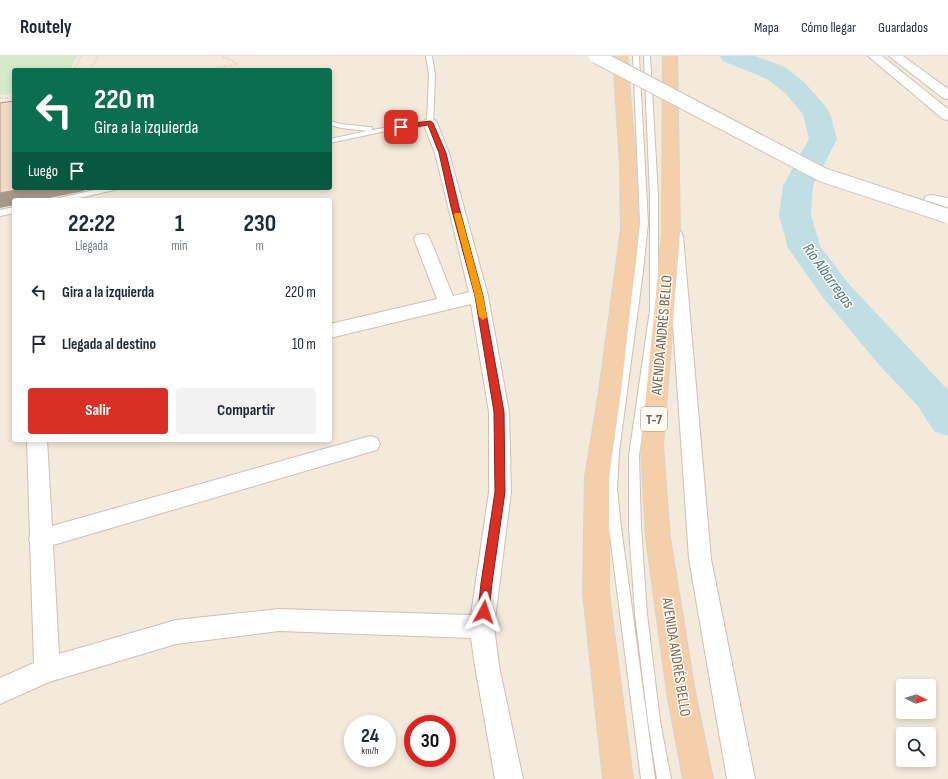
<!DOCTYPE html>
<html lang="es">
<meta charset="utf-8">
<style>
:root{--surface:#fff;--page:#f2f2f3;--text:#1f2937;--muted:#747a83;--line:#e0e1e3;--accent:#d93025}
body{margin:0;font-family:"Sofia Sans Condensed",sans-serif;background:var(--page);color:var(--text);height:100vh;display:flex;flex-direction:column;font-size:15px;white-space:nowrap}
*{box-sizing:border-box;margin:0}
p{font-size:13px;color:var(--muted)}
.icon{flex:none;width:22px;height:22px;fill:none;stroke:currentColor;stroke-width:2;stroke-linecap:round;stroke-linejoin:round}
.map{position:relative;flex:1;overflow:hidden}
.side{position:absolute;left:12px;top:142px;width:320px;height:244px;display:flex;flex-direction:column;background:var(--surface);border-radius:4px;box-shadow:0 2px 6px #0003}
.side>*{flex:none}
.top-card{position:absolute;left:12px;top:12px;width:320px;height:122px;border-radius:4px;box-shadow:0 2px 6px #0003;background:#0b6e4f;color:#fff;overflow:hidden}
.needle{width:26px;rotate:95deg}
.controls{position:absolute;left:896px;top:623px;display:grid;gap:8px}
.controls a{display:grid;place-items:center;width:40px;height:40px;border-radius:4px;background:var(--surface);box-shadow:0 2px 6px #0003;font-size:20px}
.speed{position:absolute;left:344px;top:659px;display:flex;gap:8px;font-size:20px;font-weight:700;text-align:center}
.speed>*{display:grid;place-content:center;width:52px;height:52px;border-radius:50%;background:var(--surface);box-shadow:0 2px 6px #0003;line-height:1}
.speed small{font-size:10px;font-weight:400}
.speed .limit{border:6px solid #d22;background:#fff;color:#111}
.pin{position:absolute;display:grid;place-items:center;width:34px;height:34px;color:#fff;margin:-17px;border-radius:8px;box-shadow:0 2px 6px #0006}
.me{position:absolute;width:44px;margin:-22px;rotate:5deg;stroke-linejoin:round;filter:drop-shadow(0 0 3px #0008)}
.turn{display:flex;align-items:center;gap:14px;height:84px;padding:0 16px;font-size:18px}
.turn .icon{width:52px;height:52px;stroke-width:2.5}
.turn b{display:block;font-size:28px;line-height:34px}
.then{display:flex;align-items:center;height:38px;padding:0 16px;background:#0003;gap:8px;font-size:15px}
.eta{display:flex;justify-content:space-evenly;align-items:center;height:68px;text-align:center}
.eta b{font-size:24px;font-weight:700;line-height:28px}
.cta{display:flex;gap:8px;margin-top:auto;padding:8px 16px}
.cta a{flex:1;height:46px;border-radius:4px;background:var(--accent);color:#fff;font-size:16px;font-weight:700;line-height:46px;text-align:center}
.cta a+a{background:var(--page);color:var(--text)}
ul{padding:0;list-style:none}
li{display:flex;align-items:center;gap:12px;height:52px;padding:0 16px}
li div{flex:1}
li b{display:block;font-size:15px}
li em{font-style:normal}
header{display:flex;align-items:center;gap:24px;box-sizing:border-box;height:56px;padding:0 20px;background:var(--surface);border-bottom:1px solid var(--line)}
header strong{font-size:19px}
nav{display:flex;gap:22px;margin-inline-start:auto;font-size:14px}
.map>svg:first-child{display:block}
.residential{fill:#f3eadb;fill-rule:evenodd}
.green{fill:#d5eacb}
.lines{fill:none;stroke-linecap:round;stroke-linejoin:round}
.river{fill:#c1dee5;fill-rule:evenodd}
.service-casing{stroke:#cec0b2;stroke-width:2}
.minor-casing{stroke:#cec0b2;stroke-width:2}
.trunk-casing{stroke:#d9d2ce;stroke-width:2}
.path{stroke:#d6bca8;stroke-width:2;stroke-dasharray:0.5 2;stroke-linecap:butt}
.service{fill:#fff;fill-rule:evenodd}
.minor{fill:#fff;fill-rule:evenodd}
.trunk{fill:#f4cfa9;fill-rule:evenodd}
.minor-bridge-casing{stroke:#cec0b2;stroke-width:16;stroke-linecap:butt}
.minor-bridge{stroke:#fff;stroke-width:14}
.shaded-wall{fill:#a8988a}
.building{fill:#f0d9c5;stroke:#a8988a}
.route{fill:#d93025;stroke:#8d1f18}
.slow{fill:#f59e0b}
.labels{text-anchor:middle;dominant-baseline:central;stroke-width:3;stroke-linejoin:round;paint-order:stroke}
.shield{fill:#fefbf3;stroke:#a08e81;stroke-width:1}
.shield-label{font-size:14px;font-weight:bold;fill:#776050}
.street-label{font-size:15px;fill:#776050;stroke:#fefbf3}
.water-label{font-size:16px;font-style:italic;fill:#4a7a88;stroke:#fefbf3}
</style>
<header>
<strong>Routely</strong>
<nav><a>Mapa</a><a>Cómo llegar</a><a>Guardados</a></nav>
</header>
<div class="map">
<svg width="948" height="723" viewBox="0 0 948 723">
<rect width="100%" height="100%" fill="#fcf7ed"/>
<path class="residential" d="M0 0H948V723H0ZM14 14H330V132H14ZM14 144H330V384H14ZM903 630H929V656H903ZM353 668H387V702H353ZM413 668H447V702H413ZM903 678H929V704H903Z"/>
<path class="green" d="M0 0H77L70 14H14V38L0 39Z"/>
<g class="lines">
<path class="river" d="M719 0H755L785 11 804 26 826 51 830 57 837 83 813 130 811 159 820 190 848 227 948 334V380L934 375 917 349 880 310 824 243 788 192 779 159 783 130 809 83 803 58 786 38 767 23 723 5Z"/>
<defs>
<path id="service" d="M426 0H432L435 19 433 69 386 75 330 87V83L367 75 341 72 330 69V65L341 68 369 71H372V74L427 65 429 19Z
M633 0H639L648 167 643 215 619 396 617 433 621 471 655 723H641L609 471 607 433 609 396 635 215 640 167Z
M644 0H650L658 140V254L639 400 641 471 647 558 660 665 671 723H657L648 665 635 558 629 471V400L650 254V140Z
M103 132H118L114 134 70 144H55L59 142Z
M14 151V157L0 160V154Z"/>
<path id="minor" d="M868 0H882L948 53V64L943 63Z
M889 0H903L948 33V43L943 42Z
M430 63 435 64 437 67 449 97 488 240 509 356 511 436 494 571 499 610 523 723H495L475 610 471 582 279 575 176 588 49 626 0 648V622L34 607 30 486 29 483 30 480 27 384H47L52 470 370 380 377 382 380 388 377 394 370 396 53 489 59 598 176 564 279 553 471 559 489 436V356L471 248 330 282V268L437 243 414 183 416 179 422 178 428 179 430 183 453 240 469 236 435 97 423 67 425 64Z
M932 139 948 142V152L926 148 924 144 926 140Z
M675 175 681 176 683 180 711 503 755 723H727L689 503 667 180 669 176Z"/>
<path id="trunk" d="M613 0H627L636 108 639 173 621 336 609 421V537L633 723H603L583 537 585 421 599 336 621 173 620 108Z
M663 0H677L680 177 663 390 670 482 695 636 713 723H683L667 636 646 482 641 390 662 177Z"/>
</defs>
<use href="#service" class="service-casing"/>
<use href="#minor" class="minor-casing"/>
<use href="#trunk" class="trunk-casing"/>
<path class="path" d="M74 14 81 0
M90 14 98 0
M207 14 238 8 223 0
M0 42H14"/>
<use href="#service" class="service"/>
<use href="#minor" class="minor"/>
<use href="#trunk" class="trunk"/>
<defs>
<path id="minor-bridge" d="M596 0 823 119 948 160"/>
</defs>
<use href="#minor-bridge" class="minor-bridge-casing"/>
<use href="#minor-bridge" class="minor-bridge"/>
</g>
<path class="shaded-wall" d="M27 132H84V135L39 144H14V149L0 152V137Z"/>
<path class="building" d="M14 45V132H27L0 137V47Z"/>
<path class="route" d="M430 65 433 67 446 97 459 151 483 240 504 356 505 436 492 527 489 556 488 560 484 561 480 560 478 556 481 527 495 436 494 356 475 240 451 151 439 97 428 69 401 73 397 71 401 69Z"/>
<path class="slow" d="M455 157H460L461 159 483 240 487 261 483 264 479 261 475 240 454 159Z"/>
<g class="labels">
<rect class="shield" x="641" y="351" width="26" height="24" rx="3"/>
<g class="shield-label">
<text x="654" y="363">T-7</text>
</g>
<g class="street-label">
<text transform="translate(662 279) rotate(-85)">AVENIDA ANDRÉS BELLO</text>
<text transform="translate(676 601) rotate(81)">AVENIDA ANDRÉS BELLO</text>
</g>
<g class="water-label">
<text transform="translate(828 220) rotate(54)">Río Albarregas</text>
</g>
</g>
</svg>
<div class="controls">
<a><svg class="needle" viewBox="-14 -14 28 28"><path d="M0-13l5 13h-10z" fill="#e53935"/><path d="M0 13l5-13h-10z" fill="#747a83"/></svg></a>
<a><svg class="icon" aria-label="search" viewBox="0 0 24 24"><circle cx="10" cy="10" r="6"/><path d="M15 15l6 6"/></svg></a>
</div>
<div class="speed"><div>24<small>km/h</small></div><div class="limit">30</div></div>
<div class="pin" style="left:401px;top:71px;background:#d93025"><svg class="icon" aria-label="arrive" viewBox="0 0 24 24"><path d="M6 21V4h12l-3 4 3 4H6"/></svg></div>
<svg class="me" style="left:484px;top:556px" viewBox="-20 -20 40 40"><path d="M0-17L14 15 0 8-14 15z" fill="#d93025" stroke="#fff" stroke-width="4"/></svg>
<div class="top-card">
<div class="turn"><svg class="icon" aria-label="left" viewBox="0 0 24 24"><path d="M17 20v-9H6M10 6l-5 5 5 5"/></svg><div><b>220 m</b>Gira a la izquierda</div></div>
<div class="then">Luego<svg class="icon" aria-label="arrive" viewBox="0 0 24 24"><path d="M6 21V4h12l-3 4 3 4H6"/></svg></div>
</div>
<section class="side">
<div class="eta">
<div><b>22:22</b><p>Llegada</p></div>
<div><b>1</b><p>min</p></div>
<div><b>230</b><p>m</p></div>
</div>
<ul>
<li><svg class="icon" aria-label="left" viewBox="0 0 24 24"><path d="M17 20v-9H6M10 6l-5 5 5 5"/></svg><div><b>Gira a la izquierda</b></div><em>220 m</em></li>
<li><svg class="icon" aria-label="arrive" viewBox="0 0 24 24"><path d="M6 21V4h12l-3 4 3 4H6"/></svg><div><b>Llegada al destino</b></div><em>10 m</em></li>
</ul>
<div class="cta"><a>Salir</a><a>Compartir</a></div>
</section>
</div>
